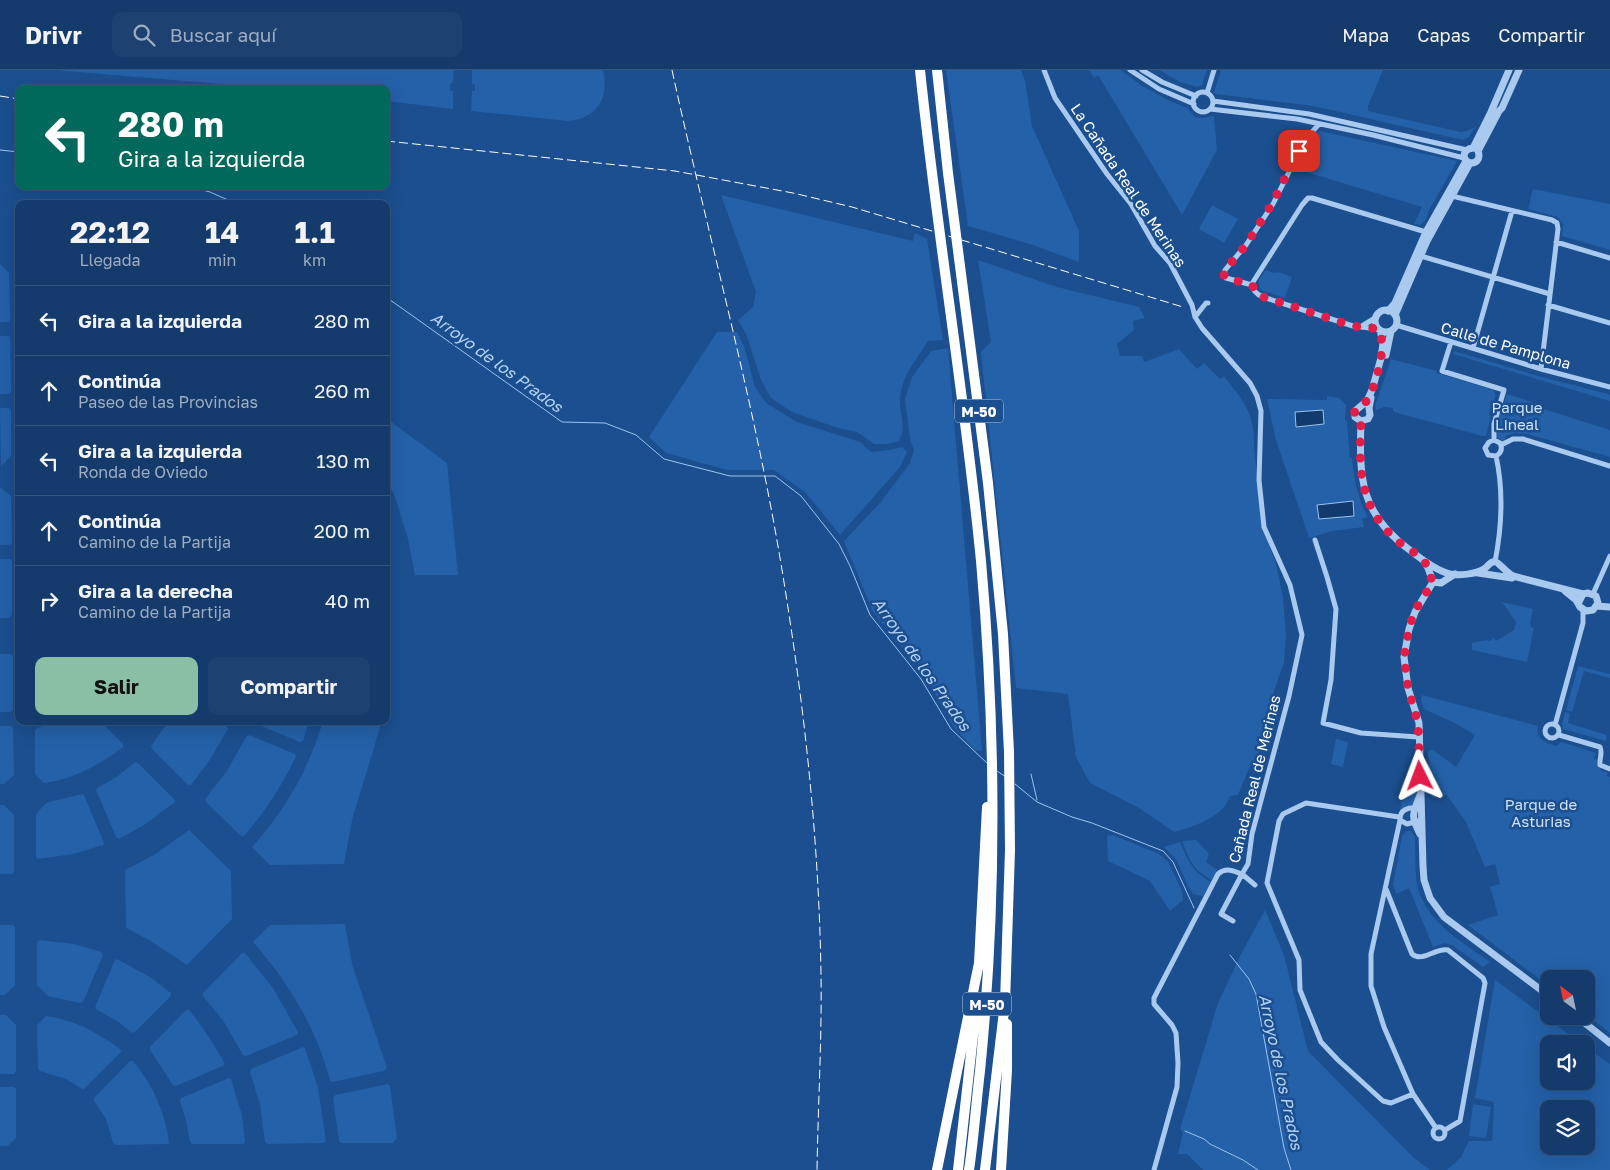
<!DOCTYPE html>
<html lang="es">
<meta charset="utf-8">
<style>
:root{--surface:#143b6b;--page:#1d4271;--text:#f1f3f6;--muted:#9dadc1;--line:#33557e;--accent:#8abfa5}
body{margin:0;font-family:"Golos Text",sans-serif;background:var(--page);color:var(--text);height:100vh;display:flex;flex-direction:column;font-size:19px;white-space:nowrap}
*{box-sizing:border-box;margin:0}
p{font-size:16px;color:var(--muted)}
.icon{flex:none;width:28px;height:28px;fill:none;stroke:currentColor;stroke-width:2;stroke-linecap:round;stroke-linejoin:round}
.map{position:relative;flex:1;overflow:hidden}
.details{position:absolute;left:15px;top:130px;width:375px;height:525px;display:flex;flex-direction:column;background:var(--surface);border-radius:10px;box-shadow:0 5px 20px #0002,0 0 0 1px var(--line)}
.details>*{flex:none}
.top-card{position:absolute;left:15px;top:15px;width:375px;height:105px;border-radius:10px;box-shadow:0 5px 20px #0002,0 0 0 1px var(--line);background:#00695c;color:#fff;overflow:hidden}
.needle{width:32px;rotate:327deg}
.buttons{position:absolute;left:1540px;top:900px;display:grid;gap:10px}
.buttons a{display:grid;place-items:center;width:55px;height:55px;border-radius:10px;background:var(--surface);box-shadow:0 5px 20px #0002,0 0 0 1px var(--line);font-size:25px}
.pin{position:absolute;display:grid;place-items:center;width:42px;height:42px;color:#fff;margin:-21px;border-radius:10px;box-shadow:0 2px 8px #0006}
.me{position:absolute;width:55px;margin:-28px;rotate:357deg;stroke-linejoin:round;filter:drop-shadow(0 0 4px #0008)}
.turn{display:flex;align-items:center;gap:18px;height:105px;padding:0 20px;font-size:22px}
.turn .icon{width:65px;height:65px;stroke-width:2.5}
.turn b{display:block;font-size:35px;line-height:42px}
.eta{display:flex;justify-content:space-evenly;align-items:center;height:85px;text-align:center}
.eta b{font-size:30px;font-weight:700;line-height:35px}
.button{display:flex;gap:10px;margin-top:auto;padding:10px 20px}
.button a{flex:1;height:58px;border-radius:10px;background:var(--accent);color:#111;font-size:20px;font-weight:700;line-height:58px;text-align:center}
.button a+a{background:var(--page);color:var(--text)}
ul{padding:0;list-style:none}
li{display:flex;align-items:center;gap:15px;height:70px;padding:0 20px;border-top:1px solid var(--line)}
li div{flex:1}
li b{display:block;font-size:19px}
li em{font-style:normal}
header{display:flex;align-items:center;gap:30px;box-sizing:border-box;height:70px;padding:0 25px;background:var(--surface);border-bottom:1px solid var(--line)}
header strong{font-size:24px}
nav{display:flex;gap:28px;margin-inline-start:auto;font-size:18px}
.search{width:350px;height:45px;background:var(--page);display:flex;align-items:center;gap:12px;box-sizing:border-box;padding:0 18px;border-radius:10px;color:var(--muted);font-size:19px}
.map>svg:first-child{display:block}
.green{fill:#2461a8;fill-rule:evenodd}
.water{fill:#123a6d;stroke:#9cc4f0}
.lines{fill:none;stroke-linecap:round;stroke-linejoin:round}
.stream{stroke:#9cc4f0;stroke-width:1}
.minor{stroke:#a9c9ee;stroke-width:5}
.tertiary{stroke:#a9c9ee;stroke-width:7}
.motorway{stroke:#fff;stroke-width:10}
.rail{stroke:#fff;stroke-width:1;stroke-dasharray:9 4;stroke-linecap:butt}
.route{stroke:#e11d48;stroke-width:9;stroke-dasharray:0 16.2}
.labels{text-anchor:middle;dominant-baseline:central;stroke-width:5;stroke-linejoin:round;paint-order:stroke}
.shield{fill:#1b4f8f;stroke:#bbcadd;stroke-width:1}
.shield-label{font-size:14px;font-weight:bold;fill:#fff}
.street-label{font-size:15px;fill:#fff;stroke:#1b4f8f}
.park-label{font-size:15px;fill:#cfe3fa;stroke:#1b4f8f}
.water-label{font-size:16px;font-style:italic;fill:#b5d3f5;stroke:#1b4f8f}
</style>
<header>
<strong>Drivr</strong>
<div class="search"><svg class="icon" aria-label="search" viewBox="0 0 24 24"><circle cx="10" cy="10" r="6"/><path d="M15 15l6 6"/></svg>Buscar aquí</div>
<nav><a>Mapa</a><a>Capas</a><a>Compartir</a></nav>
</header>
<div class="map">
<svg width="1610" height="1100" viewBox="0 0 1610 1100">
<rect width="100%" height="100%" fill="#1b4f8f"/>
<path class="green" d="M55 0H454L453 13 450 14V21H453V39L386 31V19H281Z
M472 0H603C609 28 598 48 568 51L471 41 472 21H475V14H472Z
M946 0H1021L1025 11 1032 56 1079 161V192L1033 175 968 156Z
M1089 0H1121L1142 16 1168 30 1187 38 1195 47 1202 48 1214 46 1217 80 1182 145 1098 5 1094 8Z
M1159 0H1207L1202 15 1197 17 1180 12Z
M1221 0H1383L1368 36V41L1461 62 1467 61 1475 57 1469 67 1463 70 1313 36 1215 24 1214 22Z
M1320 61 1457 91 1428 142 1426 149 1420 155 1414 154 1422 137 1296 99C1301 86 1306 68 1320 61Z
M1533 119 1610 134V180L1562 166 1563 154 1558 147 1528 139Z
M721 125 913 171 915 163 927 169 943 270 928 271C916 290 902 306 900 328 899 342 907 358 899 371L888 374H874L857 362 838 358 792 342 771 328 761 310 747 266 738 250 753 237 756 222Z
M1212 135 1238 149 1224 173 1199 159Z
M978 190 1057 217 1139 237 1145 248 1133 251 1134 260 1117 274 1120 286H1142L1144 292 1179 279 1197 299 1204 293 1220 309 1224 306C1244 332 1255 343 1254 377L1263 458 1276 494 1283 527 1286 564 1284 593 1274 621 1272 641 1268 659 1270 660 1252 696H1250L1238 725 1230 726C1228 730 1227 735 1224 737 1213 750 1190 758 1174 762L1139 738 1090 713 1076 687 1068 624 1016 618 981 282 991 272Z
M0 194 9 203 10 250 8 252H0Z
M1266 200 1274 203 1278 202 1292 207 1285 228 1261 220 1258 211Z
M717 262H737L744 276 755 317 766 333 797 352 860 372 871 382 890 380 902 377 907 382 900 397 840 465 806 423 774 400H727L666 383 649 367Z
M0 266H8L10 267 11 322 8 324H0Z
M948 278 982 681 975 680 953 656 923 601 873 542 844 471 880 433 910 393 914 380 910 369 905 329 912 307 931 281Z
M1454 281 1542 307 1608 324 1610 325V331L1453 284Z
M1391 289 1437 301V303L1493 320 1496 325 1489 344 1491 346 1486 366H1483L1397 343 1393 341V338L1384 337 1376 340 1375 336Z
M1507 324 1532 332 1531 335 1610 360V387L1527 364 1515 363 1506 366 1504 372 1499 369 1497 365 1498 349Z
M1327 326 1339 328 1346 335 1345 350 1347 351 1350 388H1352C1354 409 1358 429 1368 447L1362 449 1364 457 1333 461 1309 468 1276 370 1267 329 1327 330Z
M0 338H9L11 340V386L1 396Z
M386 348 447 393 458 505H415L408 469 396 430 386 406Z
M0 417 11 426 12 473 9 475H0Z
M0 489H10L12 491V544L9 548H0Z
M1502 532 1533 539 1530 553 1531 554V557L1534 558 1527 592 1472 580V573L1486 570 1490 571 1494 568 1496 571 1514 560 1516 552Z
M0 584H10L13 586V640L11 642H0Z
M1578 596 1610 604V608L1584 601 1572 642 1566 640Z
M1422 625 1538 656C1536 670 1546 673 1557 676L1561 672 1596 683 1594 688 1597 690V696L1602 701 1607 702V706L1610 707V963L1586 944V909H1549V916L1468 855 1498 845 1490 817 1500 814 1495 794 1485 797 1466 752 1446 724 1433 728 1428 682 1432 679 1456 697 1475 665 1455 653 1424 639 1421 630Z
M1565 642 1570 643 1568 653 1607 665 1606 671 1563 659 1562 654Z
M60 651H100L123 674V677C100 695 74 709 44 713L35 704V661L37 658Z
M169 651H213L226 656 228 659 209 691 191 715H188L152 679 151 676Z
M253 651H309L303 671 300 672 254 653Z
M323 651H382L352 750 344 794 270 795 252 777C286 739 308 701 323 651Z
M0 656H11L13 658 14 705 4 714H0Z
M249 665 295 684 296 686C282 716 265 742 244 766H241L206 732 205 729 227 701 246 667Z
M1336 669 1348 672 1343 697 1331 694Z
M135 692 138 693 174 729 175 732 144 755 119 769 116 767 96 720 97 718 118 706Z
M1413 694H1416L1417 729 1415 733 1400 741 1407 701H1411Z
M82 724 84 725 104 773 103 775 73 784 38 789 36 787V744L46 733Z
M0 735H4L14 745V802L12 804H0Z
M189 760 231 801 232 849 187 895 149 870 126 858 125 800 154 785Z
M1407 761H1411L1415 767C1416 783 1414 802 1418 818 1427 853 1463 872 1490 892L1483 897 1453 876 1445 873 1433 877 1409 818 1396 824 1393 814 1402 766Z
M1113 765 1159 784 1169 793 1182 821 1183 830 1170 841 1150 811 1108 791 1107 766Z
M1196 770 1209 784 1206 792 1217 800 1212 810C1193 800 1190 791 1182 771Z
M1180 772C1188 791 1192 801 1211 812L1203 826 1193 824 1188 816 1176 789 1164 777Z
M1265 840 1284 885 1308 981 1414 1088 1430 1100H1203L1187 1084H1178L1183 1063 1180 1059 1218 933 1241 884Z
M345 854 352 894 387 998 384 1001 332 1012 330 1010C315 956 290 914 253 872L270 855Z
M0 855H13L15 857V915L5 925H0Z
M39 870 74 874 101 882 103 885 83 932 80 933 48 926 37 915V872Z
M242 883H245L273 918 298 962 297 965 246 986 243 985 224 952 203 926V923Z
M117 889 150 907 171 923V926L135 962 132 963 117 951 97 940 95 937 115 890Z
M1495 910 1582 974H1549V1011H1586V977L1610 994V1100H1447L1461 1087 1469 1071H1492L1494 1032 1475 1028ZM1549 1039H1586V1076H1549Z
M186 940H189C203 957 214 974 225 994L223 996 176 1016 173 1015 150 980V977Z
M0 945H6L16 955V1001L14 1004H0Z
M46 946C74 950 98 962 121 980V982L84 1019H82L66 1009 40 1001 38 999 37 955Z
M303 977 305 978 318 1017 326 1071 323 1073 268 1074 265 1072 260 1035 250 1002 251 999Z
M130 991H133C153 1015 165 1042 169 1073L168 1074 116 1075 113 1073 106 1049 94 1031V1028Z
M229 1008 231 1009 242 1045 245 1072 243 1074H192L190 1072 186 1050 180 1031 181 1028Z
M388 1014 390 1016 397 1068 393 1073H341L339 1071 333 1028 335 1025Z
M0 1017H14L16 1019V1068L8 1076H0Z
M1473 1034 1491 1037 1486 1068 1469 1066Z"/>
<path class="water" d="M1323 340 1324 354 1296 357 1295 342Z
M1353 431 1354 446 1319 449 1317 435Z"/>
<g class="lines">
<path class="stream" d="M0 80 19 82
M187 116 210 122 237 134
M386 227 562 352 605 353 636 365 664 389 730 406H775L801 426 839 474 850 496 870 545 921 609 951 659 988 694
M997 701 1006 707
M1031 704 1037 730
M1015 714 1037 732 1072 747 1092 753 1163 781 1173 792 1194 838
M1230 885 1249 909 1256 924 1284 1078 1291 1100
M1185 1061 1204 1069 1210 1074 1243 1090 1258 1100"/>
<path class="minor" d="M1044 0 1055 28 1107 104 1131 134 1155 176 1170 193 1192 235 1195 247 1202 258 1250 313 1257 326 1261 341 1259 410 1264 457 1290 515 1302 565 1289 626 1252 764 1248 794 1242 804C1233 801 1226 797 1218 804L1154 928V934L1172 955 1176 963 1178 993 1177 1017 1154 1100
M1130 0 1159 19 1194 34
M1142 0 1162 12 1196 26
M1193 32a10 10 0 1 1 20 0a10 10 0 1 1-20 0Z
M1207 23 1214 0
M1213 31 1309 44 1467 80
M1210 39 1297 49 1373 65 1464 88
M1452 126 1552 150 1557 153 1558 159 1541 299
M1556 172 1610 188
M1421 186 1550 224
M1252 215 1226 208 1224 205 1225 200 1246 175 1273 134 1305 70 1319 54
M1548 235 1610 253
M1195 247 1206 233H1208
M1396 255 1541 299 1610 317
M1362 256 1375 248
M1378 259 1353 256 1263 227C1256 224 1251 220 1253 212L1302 135 1308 128H1312L1426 162
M1451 272 1442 301 1504 320 1494 354V370
M1473 278 1512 141
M1494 370 1489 372 1485 378 1488 385 1496 386
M1494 370 1500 373C1503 379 1501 383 1496 386
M1501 375 1513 369H1523L1610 396
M1315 470 1327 507 1336 539 1331 610 1323 653 1361 663 1418 667
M1495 492C1502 456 1504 422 1496 386
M1593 524 1610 486
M1545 661a7 7 0 1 1 14 0a7 7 0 1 1-14 0Z
M1555 655 1583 553V540
M1559 665 1600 677C1603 682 1599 689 1600 695L1610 699
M1399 747 1306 733 1283 744 1279 751 1267 813 1299 890 1300 920 1321 972 1338 990 1383 1031 1391 1033 1413 1024
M1400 749C1400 740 1408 737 1417 738
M1400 750 1371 884V916L1384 957 1413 1024 1436 1058
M1400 750 1407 754 1418 751
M1386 819 1412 884C1423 893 1436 877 1448 880L1483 908 1485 913 1460 1051 1445 1060
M1233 851 1221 844 1242 804 1255 815
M1433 1063a6 6 0 1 1 12 0a6 6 0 1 1-12 0Z"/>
<path class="tertiary" d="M1473 78 1491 42 1509 0
M1473 78C1464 79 1461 87 1468 92 1476 95 1481 89 1478 81
M1478 81 1499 41 1502 38 1519 0
M1375 251a11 11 0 1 1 22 0a11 11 0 1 1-22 0Z
M1388 241 1395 233 1426 162 1466 91
M1395 245 1427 171 1470 93
M1386 285 1391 261
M1361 351C1359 409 1360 444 1411 481 1421 489 1438 501 1450 504 1459 506 1476 504 1484 499 1488 497 1490 490 1496 492 1498 492 1507 503 1513 506L1583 524
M1361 351 1355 347V341L1367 331 1372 320 1381 288 1383 273 1380 260
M1361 351 1368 349 1370 345 1369 338 1371 328
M1423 490 1428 498 1433 512
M1478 503 1512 508
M1433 512 1415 542 1409 559 1404 587 1408 618 1419 653 1423 796 1424 810 1430 828 1444 847 1549 926
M1433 512 1441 513 1455 504
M1565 521 1576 530 1580 537 1586 541 1593 540 1598 533 1596 526 1588 523 1583 524 1579 532
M1596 536 1610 537
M1420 725C1413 744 1410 745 1420 764
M1576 946 1610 973"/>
<path class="motorway" d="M920 0C937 164 965 327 981 491 996 661 997 831 980 1001 976 1034 974 1067 969 1100
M937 0 948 103 988 413 1003 564 1009 682 1010 780 1005 933 985 1100
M937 1100 979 893 987 737
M958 1100 976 939
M1001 1100 1007 1000V954"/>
<path class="rail" d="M672 0C710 175 759 348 786 525 806 651 819 777 821 904 822 969 818 1035 817 1100
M0 26 19 29
M386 71 675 101 793 123 852 137 922 158 1183 237"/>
</g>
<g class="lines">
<path class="route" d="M1299 81 1272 134 1246 175 1225 200 1224 205 1226 208 1252 215 1257 224 1263 227 1353 256 1378 259C1388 274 1376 316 1367 330 1363 337 1356 336 1354 344L1358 349 1361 351C1359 395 1358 431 1391 465 1400 475 1415 481 1424 491 1429 498 1429 505 1433 512L1414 542 1409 559 1404 587 1408 618 1418 653 1420 706"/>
</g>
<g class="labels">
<g class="shield">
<rect x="955" y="329.5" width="48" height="23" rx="4"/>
<rect x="963" y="922.5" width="48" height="23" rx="4"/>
</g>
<g class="shield-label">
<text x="979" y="341">M-50</text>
<text x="987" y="934">M-50</text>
</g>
<g class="street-label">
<text transform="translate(1129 115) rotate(56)">La Cañada Real de Merinas</text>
<text transform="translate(1506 275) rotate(16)">Calle de Pamplona</text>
<text transform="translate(1254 709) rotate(-76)">Cañada Real de Merinas</text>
</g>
<g class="park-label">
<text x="1517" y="337">Parque<tspan x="1517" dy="17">Lineal</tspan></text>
<text x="1541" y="734">Parque de<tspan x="1541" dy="17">Asturias</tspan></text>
</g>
<g class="water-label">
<text transform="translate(497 292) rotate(36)">Arroyo de los Prados</text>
<text transform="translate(922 594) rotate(55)">Arroyo de los Prados</text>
<text transform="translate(1281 1002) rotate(78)">Arroyo de los Prados</text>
</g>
</g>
</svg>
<div class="buttons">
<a><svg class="needle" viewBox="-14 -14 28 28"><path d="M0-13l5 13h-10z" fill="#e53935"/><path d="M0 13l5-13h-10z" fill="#9dadc1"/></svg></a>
<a><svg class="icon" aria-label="sound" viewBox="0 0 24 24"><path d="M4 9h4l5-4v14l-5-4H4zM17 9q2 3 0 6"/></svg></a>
<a><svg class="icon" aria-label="layers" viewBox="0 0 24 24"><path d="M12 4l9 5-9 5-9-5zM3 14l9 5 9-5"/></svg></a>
</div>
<div class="pin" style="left:1299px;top:81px;background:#d93025"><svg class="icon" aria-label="arrive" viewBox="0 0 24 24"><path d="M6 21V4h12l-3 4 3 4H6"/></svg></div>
<svg class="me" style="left:1420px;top:706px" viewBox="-20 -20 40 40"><path d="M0-17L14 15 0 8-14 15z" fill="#e11d48" stroke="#fff" stroke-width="4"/></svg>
<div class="top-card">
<div class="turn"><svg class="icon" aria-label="left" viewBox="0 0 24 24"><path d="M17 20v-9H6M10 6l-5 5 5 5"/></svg><div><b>280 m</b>Gira a la izquierda</div></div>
</div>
<section class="details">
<div class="eta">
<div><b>22:12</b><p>Llegada</p></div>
<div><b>14</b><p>min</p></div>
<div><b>1.1</b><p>km</p></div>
</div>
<ul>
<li><svg class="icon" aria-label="left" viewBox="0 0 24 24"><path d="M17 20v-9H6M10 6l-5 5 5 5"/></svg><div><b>Gira a la izquierda</b></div><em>280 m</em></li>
<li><svg class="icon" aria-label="ahead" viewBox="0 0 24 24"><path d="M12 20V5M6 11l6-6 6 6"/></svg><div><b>Continúa</b><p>Paseo de las Provincias</p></div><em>260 m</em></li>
<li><svg class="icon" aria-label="left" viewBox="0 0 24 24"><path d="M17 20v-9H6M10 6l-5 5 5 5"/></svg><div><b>Gira a la izquierda</b><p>Ronda de Oviedo</p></div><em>130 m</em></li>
<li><svg class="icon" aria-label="ahead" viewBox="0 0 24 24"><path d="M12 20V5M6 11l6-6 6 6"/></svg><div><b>Continúa</b><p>Camino de la Partija</p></div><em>200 m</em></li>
<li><svg class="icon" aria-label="right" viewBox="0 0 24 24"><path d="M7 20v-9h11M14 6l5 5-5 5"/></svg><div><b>Gira a la derecha</b><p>Camino de la Partija</p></div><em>40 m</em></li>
</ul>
<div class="button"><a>Salir</a><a>Compartir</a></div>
</section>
</div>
